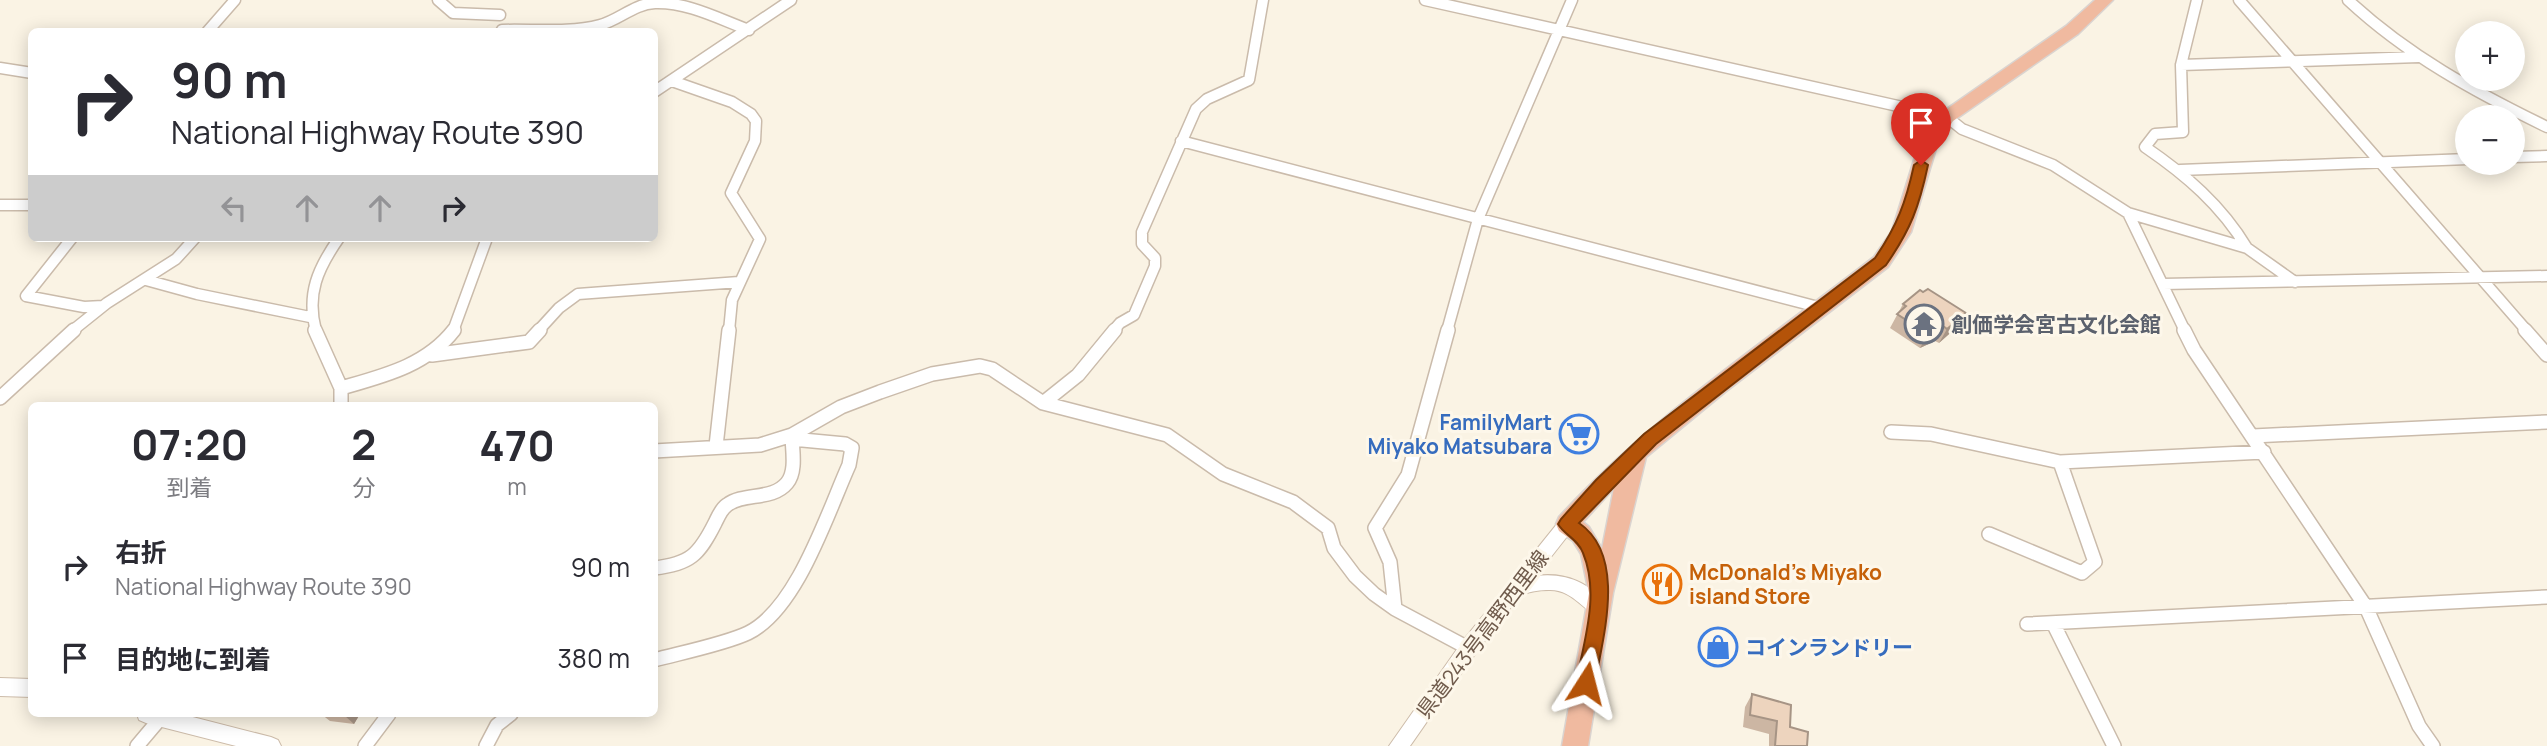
<!DOCTYPE html>
<html lang="ja">
<meta charset="utf-8">
<style>
:root{--surface:#fff;--page:#f7f7f7;--text:#2b2b33;--muted:#7c7c81}
body{margin:0;font-family:Manrope,"Noto Sans JP",sans-serif;background:var(--page);color:var(--text);height:100vh;display:flex;flex-direction:column;font-size:26px;white-space:nowrap}
*{box-sizing:border-box;margin:0}
p{font-size:23px;color:var(--muted)}
.icon{flex:none;width:38px;height:38px;fill:none;stroke:currentColor;stroke-width:2;stroke-linecap:round;stroke-linejoin:round}
.map{position:relative;flex:1;overflow:hidden}
.drawer{position:absolute;left:28px;top:402px;width:630px;height:315px;display:flex;flex-direction:column;background:var(--surface);border-radius:10px;box-shadow:0 4px 18px #0003}
.drawer>*{flex:none}
.top-card{position:absolute;left:28px;top:28px;width:630px;height:214px;border-radius:10px;box-shadow:0 4px 18px #0003;background:#fff;color:var(--text);overflow:hidden}
.tools{position:absolute;left:2455px;top:21px;display:grid;gap:14px}
.tools a{display:grid;place-items:center;width:70px;height:70px;border-radius:50%;background:var(--surface);box-shadow:0 4px 18px #0003;font-size:35px}
.pin{position:absolute;display:grid;place-items:center;width:60px;height:60px;color:#fff;margin:-72px -30px;border-radius:50% 50% 50% 0;rotate:-45deg;box-shadow:0 0 7px #0007}
.pin .icon{rotate:45deg}
.me{position:absolute;width:77px;margin:-38px;rotate:9deg;stroke-linejoin:round;filter:drop-shadow(0 0 5px #0008)}
.turn{display:flex;align-items:center;gap:24px;height:147px;padding:0 28px;font-size:32px}
.turn .icon{width:91px;height:91px;stroke-width:2.5}
.turn b{display:block;font-size:49px;line-height:60px}
.lanes{display:flex;align-items:center;height:66px;padding:0 28px;background:#0003;justify-content:center;gap:35px;direction:ltr}
.lanes .off{opacity:.35}
.eta{display:flex;justify-content:space-evenly;align-items:center;height:119px;text-align:center}
.eta b{font-size:42px;font-weight:700;line-height:49px}
ul{padding:0;list-style:none}
li{display:flex;align-items:center;gap:21px;height:91px;padding:0 28px}
li div{flex:1}
li b{display:block;font-size:26px}
li em{font-style:normal}
.map>svg:first-child{display:block}
.lines{fill:none;stroke-linecap:round;stroke-linejoin:round}
.street-far1-casing{stroke:#cabbab;stroke-width:13}
.street-casing{stroke:#cabbab;stroke-width:16}
.secondary-casing{stroke:#cdbcaa;stroke-width:2}
.highway-casing{stroke:#dad4d0;stroke-width:3}
.street-far1{stroke:#fff;stroke-width:10}
.street{stroke:#fff;stroke-width:13}
.secondary{fill:#fff;fill-rule:evenodd}
.highway{fill:#f0baa0;fill-rule:evenodd}
.wall{fill:#ccb6a3}
.shaded-wall{fill:#a69485}
.building{fill:#edd4be;stroke:#a69485;stroke-width:2}
.route{fill:#b45309;stroke:#753606;stroke-width:2}
.labels{text-anchor:middle;dominant-baseline:central;stroke-width:6;stroke-linejoin:round;paint-order:stroke}
.worship-label{font-size:21px;font-weight:bold;fill:#5b616d;stroke:#fdf7ea;text-anchor:start}
.shop-label{font-size:21px;font-weight:bold;fill:#366cbe;stroke:#fdf7ea;text-anchor:end}
.food-label{font-size:21px;font-weight:bold;fill:#c56008;stroke:#fdf7ea;text-anchor:start}
.street-label{font-size:21px;fill:#705b4c;stroke:#fdf7ea}
</style>
<div class="map">
<svg width="2547" height="746" viewBox="0 0 2547 746">
<rect width="100%" height="100%" fill="#faf3e4"/>
<g class="lines">
<defs>
<path id="street-far1" d="M438 0 453 13 500 15
M1425 0 1947 117 1962 129 2053 165 2128 213 2247 248 2295 282
M2197 0 2181 65 2183 132 2155 134 2145 147C2186 175 2221 205 2247 248
M2239 0 2527 331
M2348 0C2407 55 2475 92 2547 127
M502 30C534 29 569 33 600 25 619 20 634 4 655 3 688 2 719 19 749 30
M207 32 235 0
M2181 65 2419 57
M0 68 32 73
M672 81 732 102 751 114 756 121 755 141 731 193 760 239 732 300 729 331
M654 92 791 0
M1181 141 1822 308
M2513 157 2547 156
M2180 170 2468 159
M0 205H32
M2128 213 2185 331
M72 238 26 296 84 307 103 306
M146 280 197 294 310 317
M2163 284 2547 276
M72 331 107 303 176 259 195 238
M316 331C306 294 318 268 339 238
M453 331 487 238
M538 331 559 308 578 294 739 282
M1113 331 1120 323 1134 315 1155 266V258L1142 244V232L1196 109 1207 99 1249 80 1263 0
M1447 331 1478 219 1572 0"/>
<path id="street" d="M315 330 341 388C383 376 426 366 454 330
M2184 330 2194 350 2366 607 2419 726 2433 746
M2525 330 2547 355
M432 355 529 342 540 330
M341 388V406
M0 398 74 330
M1043 403 1078 375 1115 330
M1891 432 1931 434 2060 462
M2253 436 2547 422
M716 446 729 330
M654 451 760 445 792 435 841 407 880 392 932 374 980 366 992 369 1043 403 1167 435 1223 474 1293 502 1328 528 1334 548 1355 576 1374 594 1395 609 1468 648
M1989 534 2082 573 2095 562 2060 462 2264 452
M654 568C690 564 699 555 715 523 718 517 721 509 727 505 744 492 772 501 787 483 797 471 792 449 792 435
M1395 609 1390 562 1375 528 1408 475 1448 330
M2053 623 2114 746
M2027 624 2547 597
M654 660C680 653 725 644 748 633 797 609 827 514 849 465L852 448 845 444 792 439
M137 746 164 714
M365 746 389 714
M486 746 497 725 511 714"/>
<path id="secondary" d="M1567 517 1573 519 1576 524 1573 529 1536 576C1563 572 1594 582 1607 609L1604 615C1588 620 1576 589 1549 590 1541 590 1530 591 1523 595 1515 599 1508 612 1502 619 1469 660 1440 703 1410 746H1389L1462 642 1561 519Z
M0 678 32 679V697L0 696Z
M137 714H181L271 737 278 740 281 746H236L146 723 139 720Z"/>
<path id="highway" d="M2095 0H2113L2078 34 1953 121 1937 145 1911 232 1888 267 1725 392 1646 457 1613 593 1588 746H1562L1589 593 1581 554 1573 541 1559 531 1556 524 1559 517C1652 416 1766 341 1874 257L1892 231 1919 144 1941 113 2066 26ZM1614 488 1602 549 1589 527 1583 522Z"/>
</defs>
<use href="#street-far1" class="street-far1-casing"/>
<use href="#street" class="street-casing"/>
<use href="#secondary" class="secondary-casing"/>
<use href="#highway" class="highway-casing"/>
<use href="#street-far1" class="street-far1"/>
<use href="#street" class="street"/>
<use href="#secondary" class="secondary"/>
<use href="#highway" class="highway"/>
</g>
<path class="wall" d="M1903 304 1957 327 1939 343 1935 341 1920 348 1890 328Z
M1712 636 1728 649 1726 654 1716 655 1710 640Z
M1752 694 1790 727 1807 746H1769V734L1743 727 1745 707Z
M321 714H360L354 724 330 721Z"/>
<path class="shaded-wall" d="M1966 313 1957 327 1939 343 1947 329Z
M1943 326 1935 341 1920 348 1928 334Z
M346 714H360L354 724 345 716Z"/>
<path class="building" d="M1928 289 1966 313 1947 329 1943 326 1928 334 1897 314 1906 306 1903 304 1920 290 1923 292Z
M1722 635 1728 649 1718 651 1712 636Z
M1752 694 1791 705 1790 727 1808 732 1807 746H1775L1777 721 1750 715Z"/>
<path class="route" d="M1921 160 1928 165C1919 207 1911 229 1886 265L1656 444 1579 523C1627 556 1603 636 1595 683L1592 689 1586 692 1579 689 1576 683C1584 641 1600 594 1583 553 1578 539 1564 535 1558 524L1561 519 1596 480 1644 434 1875 258C1897 226 1906 202 1914 165Z"/>
<defs>
<symbol id="temple-ring" viewBox="-11 -11 22 22"><circle r="9.5" fill="#fdf7ea" stroke="#6b7280" stroke-width="1.5"/><path d="M0-6L5-2H3V0L6.5 2.5H4V6H1.5V3h-3V6H-4V2.5H-6.5L-3 0V-2H-5Z" fill="#6b7280"/></symbol>
<symbol id="supermarket-ring" viewBox="-11 -11 22 22"><circle r="9.5" fill="#fdf7ea" stroke="#3f7fe0" stroke-width="1.5"/><path d="M-6-5.5h2.5l.6 2H6L4.5 2H-2.5L-4.4-4H-6ZM-1.5 3.2a1.3 1.3 0 1 0 .1 0ZM3 3.2a1.3 1.3 0 1 0 .1 0Z" fill="#3f7fe0"/></symbol>
<symbol id="restaurant-ring" viewBox="-11 -11 22 22"><circle r="9.5" fill="#fdf7ea" stroke="#e8710a" stroke-width="1.5"/><path d="M-5-6h1v4h1v-4h1v4h1v-4h1v5L-1.5 .5V6h-2V.5L-5-1ZM5-6V6H3V1.5H1.5Q1.5-4 5-6Z" fill="#e8710a"/></symbol>
<symbol id="shop-ring" viewBox="-11 -11 22 22"><circle r="9.5" fill="#fdf7ea" stroke="#3f7fe0" stroke-width="1.5"/><path d="M-5-2.5h2.3a2.7 3.5 0 0 1 5.4 0H5L5.5 6h-11ZM-1.5-2.5h3a1.5 2.3 0 0 0-3 0Z" fill="#3f7fe0"/></symbol>
</defs>
<g fill-rule="evenodd">
<use href="#temple-ring" x="1902" y="302" width="44" height="44"/>
<use href="#supermarket-ring" x="1557" y="412" width="44" height="44"/>
<use href="#restaurant-ring" x="1640" y="562" width="44" height="44"/>
<use href="#shop-ring" x="1696" y="625" width="44" height="44"/>
</g>
<g class="labels">
<g class="worship-label">
<text x="1951" y="324">創価学会宮古文化会館</text>
</g>
<g class="shop-label">
<text x="1552" y="422">FamilyMart<tspan x="1552" dy="24">Miyako Matsubara</tspan></text>
<text x="1745" y="647" text-anchor="start">コインランドリー</text>
</g>
<g class="food-label">
<text x="1689" y="572">McDonald's Miyako<tspan x="1689" dy="24">island Store</tspan></text>
</g>
<g class="street-label">
<text transform="translate(1482 634) rotate(-53)">県道243号高野西里線</text>
</g>
</g>
</svg>
<div class="tools">
<a>+</a>
<a>−</a>
</div>
<div class="pin" style="left:1921px;top:165px;background:#d93025"><svg class="icon" aria-label="arrive" viewBox="0 0 24 24"><path d="M6 21V4h12l-3 4 3 4H6"/></svg></div>
<svg class="me" style="left:1586px;top:683px" viewBox="-20 -20 40 40"><path d="M0-17L14 15 0 8-14 15z" fill="#b45309" stroke="#fff" stroke-width="4"/></svg>
<div class="top-card">
<div class="turn"><svg class="icon" aria-label="right" viewBox="0 0 24 24"><path d="M7 20v-9h11M14 6l5 5-5 5"/></svg><div><b>90 m</b>National Highway Route 390</div></div>
<div class="lanes"><svg class="icon off" aria-label="left" viewBox="0 0 24 24"><path d="M17 20v-9H6M10 6l-5 5 5 5"/></svg><svg class="icon off" aria-label="ahead" viewBox="0 0 24 24"><path d="M12 20V5M6 11l6-6 6 6"/></svg><svg class="icon off" aria-label="ahead" viewBox="0 0 24 24"><path d="M12 20V5M6 11l6-6 6 6"/></svg><svg class="icon" aria-label="right" viewBox="0 0 24 24"><path d="M7 20v-9h11M14 6l5 5-5 5"/></svg></div>
</div>
<section class="drawer">
<div class="eta">
<div><b>07:20</b><p>到着</p></div>
<div><b>2</b><p>分</p></div>
<div><b>470</b><p>m</p></div>
</div>
<ul>
<li><svg class="icon" aria-label="right" viewBox="0 0 24 24"><path d="M7 20v-9h11M14 6l5 5-5 5"/></svg><div><b>右折</b><p>National Highway Route 390</p></div><em>90 m</em></li>
<li><svg class="icon" aria-label="arrive" viewBox="0 0 24 24"><path d="M6 21V4h12l-3 4 3 4H6"/></svg><div><b>目的地に到着</b></div><em>380 m</em></li>
</ul>
</section>
</div>
